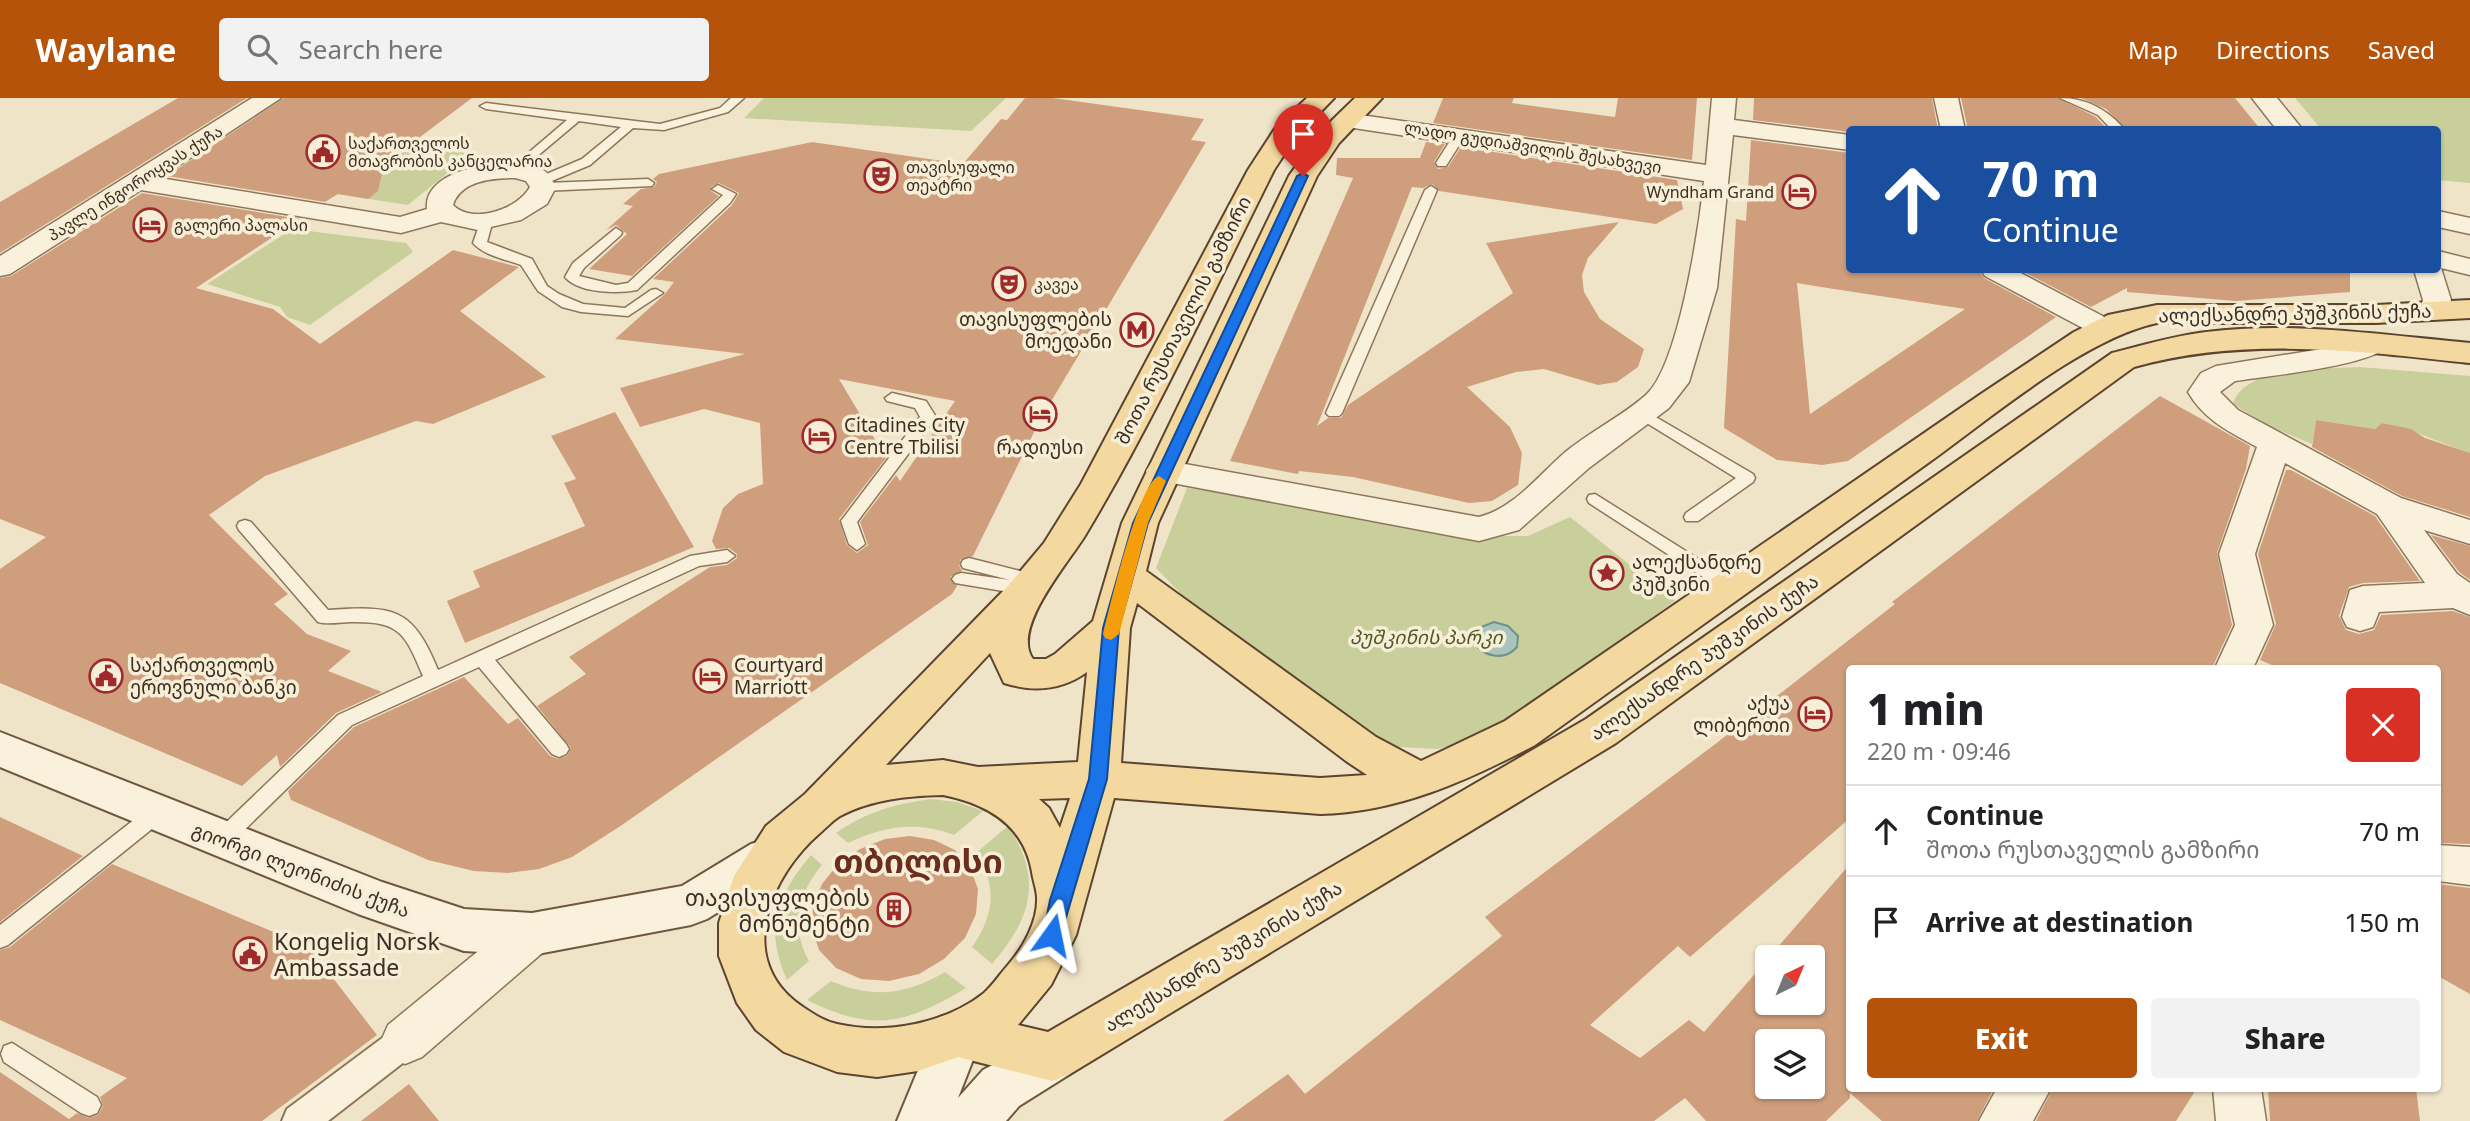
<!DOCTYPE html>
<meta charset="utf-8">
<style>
:root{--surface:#fff;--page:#f2f2f2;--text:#202124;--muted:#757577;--line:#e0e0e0;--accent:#b45309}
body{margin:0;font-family:Georgia,"Noto Sans Georgian",serif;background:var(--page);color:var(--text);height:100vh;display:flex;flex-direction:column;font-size:26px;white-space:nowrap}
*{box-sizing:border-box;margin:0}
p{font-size:23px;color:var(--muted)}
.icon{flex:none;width:38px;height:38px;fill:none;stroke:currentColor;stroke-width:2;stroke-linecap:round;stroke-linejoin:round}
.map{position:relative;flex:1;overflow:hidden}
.drawer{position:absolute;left:1846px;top:567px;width:595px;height:427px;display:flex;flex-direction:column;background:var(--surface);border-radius:7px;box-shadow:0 2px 5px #0004}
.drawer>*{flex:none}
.top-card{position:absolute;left:1846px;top:28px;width:595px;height:147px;border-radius:7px;box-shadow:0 2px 5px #0004;background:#1a4fa0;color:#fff;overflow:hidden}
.needle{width:46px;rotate:43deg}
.controls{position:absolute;left:1755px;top:847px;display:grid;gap:14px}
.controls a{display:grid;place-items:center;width:70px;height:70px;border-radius:7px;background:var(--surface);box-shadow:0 2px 5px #0004;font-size:35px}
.pin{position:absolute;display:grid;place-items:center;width:60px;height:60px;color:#fff;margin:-72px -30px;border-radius:50% 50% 50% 0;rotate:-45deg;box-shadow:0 0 7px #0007}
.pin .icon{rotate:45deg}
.me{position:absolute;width:77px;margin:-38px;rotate:12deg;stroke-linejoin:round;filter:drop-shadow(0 0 5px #0008)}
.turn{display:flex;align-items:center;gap:24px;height:147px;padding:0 21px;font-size:32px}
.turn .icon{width:91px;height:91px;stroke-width:2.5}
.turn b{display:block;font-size:49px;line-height:60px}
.round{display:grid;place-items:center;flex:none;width:74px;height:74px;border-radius:7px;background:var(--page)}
.headline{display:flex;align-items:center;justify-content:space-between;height:119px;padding:0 21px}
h1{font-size:42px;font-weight:800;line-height:52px}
.action{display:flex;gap:14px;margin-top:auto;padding:14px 21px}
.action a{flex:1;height:80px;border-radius:7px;background:var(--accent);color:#fff;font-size:28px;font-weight:800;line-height:80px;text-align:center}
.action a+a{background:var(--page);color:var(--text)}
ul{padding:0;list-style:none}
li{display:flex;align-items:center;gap:21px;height:91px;padding:0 21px;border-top:2px solid var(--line)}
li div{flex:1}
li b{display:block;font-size:26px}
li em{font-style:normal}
header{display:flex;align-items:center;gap:42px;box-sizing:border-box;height:98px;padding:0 35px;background:var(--accent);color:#fff}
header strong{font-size:33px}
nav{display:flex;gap:38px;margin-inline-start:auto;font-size:24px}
.search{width:490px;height:63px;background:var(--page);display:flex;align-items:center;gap:18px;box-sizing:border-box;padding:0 24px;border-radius:7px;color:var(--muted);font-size:26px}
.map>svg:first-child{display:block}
.green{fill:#c9cf9b}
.water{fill:#a9c4bc;stroke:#6f938a;stroke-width:2}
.building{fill:#cf9f7d;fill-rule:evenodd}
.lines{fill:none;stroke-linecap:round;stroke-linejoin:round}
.service-casing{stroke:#8d765c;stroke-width:3}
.pedestrian-casing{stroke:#8d765c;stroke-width:4}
.minor-casing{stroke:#8d765c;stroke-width:3}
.secondary-casing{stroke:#6f573f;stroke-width:4}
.primary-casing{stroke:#5b4430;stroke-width:4}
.service{fill:#faf1dc;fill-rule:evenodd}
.pedestrian{fill:#faf1dc;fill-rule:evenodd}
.minor{fill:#faf1dc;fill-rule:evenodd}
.secondary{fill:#faf1dc;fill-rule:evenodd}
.primary{fill:#f3d9a0;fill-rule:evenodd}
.route{fill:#1a73e8;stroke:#114b97;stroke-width:2}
.slow{fill:#f59e0b}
.labels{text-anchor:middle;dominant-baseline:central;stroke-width:7;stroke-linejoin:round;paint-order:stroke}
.far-poi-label{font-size:16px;fill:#3d2e20;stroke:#f7eed8;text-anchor:start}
.far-street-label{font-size:16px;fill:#3d2e20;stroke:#f7eed8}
.street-label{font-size:19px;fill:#3d2e20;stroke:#f7eed8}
.poi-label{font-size:19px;fill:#3d2e20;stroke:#f7eed8;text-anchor:start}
.park-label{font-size:19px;font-style:italic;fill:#4d5a26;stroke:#f7eed8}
.near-poi-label{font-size:23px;fill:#3d2e20;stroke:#f7eed8;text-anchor:end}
.town-label{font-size:33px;font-weight:bold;fill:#6b2e1e;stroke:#f7eed8}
</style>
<header>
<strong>Waylane</strong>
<div class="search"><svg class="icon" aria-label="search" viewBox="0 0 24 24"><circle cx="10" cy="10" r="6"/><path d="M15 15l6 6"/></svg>Search here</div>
<nav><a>Map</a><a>Directions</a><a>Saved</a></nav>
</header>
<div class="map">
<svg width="2470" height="1023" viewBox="0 0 2470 1023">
<rect width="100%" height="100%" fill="#f0e4c8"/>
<path class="green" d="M764 0H1006L971 33 744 20Z
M2295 0H2470V85L2438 82V32L2321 31Z
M410 46 471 56 408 107 214 77Z
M292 131 406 145 413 154 310 227 287 219 280 209 207 186Z
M2360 269 2470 278V355C2440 345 2413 331 2382 325L2375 331 2316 322 2312 346 2271 329 2233 306C2244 267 2325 271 2360 269Z
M1187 390 1506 438H1528L1570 419 1675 503 1482 640 1438 651 1398 649 1364 635 1223 531 1189 504 1156 470Z
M931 701 957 704 983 713 954 737C915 723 885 728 848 745L836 735C866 714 895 706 931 701Z
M1008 728C1043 781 1032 820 992 866L972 849C994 818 998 787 976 755Z
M811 757 822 767C798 795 790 830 809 863L787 882C764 830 776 799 811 757Z
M945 874 966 890C906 926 873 935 807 902L831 883C873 901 906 897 945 874Z"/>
<path class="water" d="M1494 524 1508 528 1518 538 1517 549C1504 564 1480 559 1472 540L1476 531Z"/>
<path class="building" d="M178 0H247L0 155V104Z
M284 0H472L384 66 378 93 368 101 338 96 325 104 167 78Z
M1025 0H1053L1204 21 1191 42 1206 44 1040 322 973 458 961 461 959 467 962 473 950 479 957 488 952 496 622 727 572 759 539 771 508 775 474 773 428 762 291 702 288 693 354 629 464 579 508 626 518 620 550 658 558 661 567 658 571 650 537 608 586 576 569 559 710 469 727 467 737 460V456L729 450 716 451 712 443 723 410 738 396 763 386 760 325 704 311 640 329 620 290 745 256 615 241 664 197 674 184 653 181 732 107 739 95 719 85 711 89V93L719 98 632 178 589 171 627 136 616 127 606 132 633 108 623 106 641 91 654 89 657 84 653 81 659 76 812 44 963 66 1001 21 1007 22ZM839 281 955 303 900 383 896 377 860 424 868 447 857 455 847 447 839 421 886 360Z
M1443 0H1514L1512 5 1615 19 1618 0H1697L1692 62 1433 25Z
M1754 0H1932L1938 32H1850V34L1753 22Z
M1961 0H2058L2096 19 2108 32H1968Z
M2081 0H2235L2261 32H2127L2106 11Z
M1751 42 1850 55V172H1978L1984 180 2056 219 1848 363 1822 367 1777 362 1724 330 1736 121 1746 123ZM1797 185 1821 189 1965 211 1810 316Z
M1426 44 1445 46 1434 64 1438 71 1448 69 1461 49 1677 82 1683 111 1656 126 1439 93 1432 86 1423 90 1412 89 1317 328 1328 320H1341L1348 307 1513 195 1486 145 1619 124 1588 160 1582 177 1584 194 1600 221 1644 251 1638 269 1617 284 1598 287 1544 271 1516 274 1467 289 1510 329 1522 355 1518 387 1492 403 1469 405 1353 379 1299 373 1298 376 1230 363 1353 80 1336 77 1337 60H1420Z
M142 95 300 121 196 190 273 211 320 246 453 152 519 169 460 213 546 279 433 326 416 323 265 378 209 417 288 496 274 506 307 536 351 553 328 573 382 594 336 615 280 669 277 657 242 688 0 585V471L46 439 0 421V180L11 178Z
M2020 172H2350V194L2236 203 2127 194V190L2091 209Z
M2160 298 2250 348 2246 371 2217 455 2232 527 2212 570H1850V720L1690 859 1678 848 1590 927 1640 960 1689 922 1704 934 1768 861V905H1813V859H1769L1850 766V990H1994L1977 1023H1882L1850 995V1000L1826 1023H1706L1685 1000 1654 1023H1223L1288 976 1305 996 1502 838 1485 819 1714 647 1895 506 1892 504ZM1768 943H1813V989H1768Z
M615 314 694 449 465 545 447 503 480 489 473 473 585 428 564 385 576 381 551 338Z
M2316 322 2375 331 2382 325 2411 331 2425 340 2470 355V419L2402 398 2312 349Z
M2286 372H2291L2375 418 2420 483 2363 485 2349 489 2339 518 2346 532 2359 536 2374 532 2381 517 2453 513 2470 519V746L2438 745V570H2279L2260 562 2276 526 2258 456Z
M2431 437 2470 448V482L2459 474Z
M0 719 83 758 0 824Z
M910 738 934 742 955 752 970 769 978 791 976 816 965 840 944 861 919 876 889 883 861 881 836 870 819 852 812 831 813 808 822 786 838 766 860 751 885 741Z
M112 766 309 849 377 937 262 1023H0V974L69 1021 77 1015 88 1020 98 1017 103 1008 100 999 127 980 0 922V852L10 849Z
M2438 786 2470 790V896L2438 878Z
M409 986 439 1023H361Z
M2053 990H2197L2176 1023H2036Z
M2268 990H2416L2420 1023H2270Z"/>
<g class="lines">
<defs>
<path id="service" d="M731 0H744L728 14 664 32 633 30 590 67 547 85 648 81 654 85 652 88 543 93 537 89 539 86 535 83 537 80 582 61 621 29 579 23 516 76 512 75V69L567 22 486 11 480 8 486 5 660 26 720 10Z
M2060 0C2087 0 2108 12 2125 32H2112L2098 17Z
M1455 35 1465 38 1446 68H1438L1436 65Z
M718 87 736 96 730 105 637 192C618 196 578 195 565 179L573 165 616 130 622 134 621 137 584 170 579 178 616 187 628 185 721 99 723 97 712 91Z
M1431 88 1437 92 1342 315 1339 318H1329L1326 315 1425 92Z
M487 118 493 122 487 144 532 161 547 188 559 196 583 206 625 210 651 192 656 191 663 195 628 218 581 214 562 209 538 193 521 167C505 161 485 158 473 145L481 122Z
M892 295 926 303 936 319 857 424 865 446 857 452 849 446 841 423 920 319 915 310 887 303 885 300Z
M1642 311 1753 376 1755 380 1753 384 1698 423H1686L1684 419 1686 415 1736 380 1637 319 1634 316Z
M1595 396 1735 484 1738 488 1735 492H1723L1589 405 1587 401 1589 397Z
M245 422 251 424 328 512C393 508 412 508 438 572L690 458 727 452 735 458 727 464 699 468 495 562 566 646 569 651 566 656 559 659 552 656 479 569 352 627 230 746 223 749 216 746 213 740 216 734 338 617 423 578C405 536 401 523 351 524 340 524 328 527 318 524L239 432 237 428 239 424Z
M969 460 1040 478 1043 482 1034 488 1033 495 1027 497 955 485 952 481 955 477 961 475 1010 482 963 470 961 466 963 462Z
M156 708 163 710 166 716 163 722 8 847 0 850V827L149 710Z
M12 945 97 999 101 1007 97 1015 89 1018 81 1015 4 964 1 956 4 948Z"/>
<path id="pedestrian" d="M405 927 417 932 422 943 417 954 328 1023H282L287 1011 393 932Z"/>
<path id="minor" d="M252 0H281L160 80 400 119 427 111C422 68 514 57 543 72 549 75 552 83 556 89L547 106 521 122 478 132 441 124 401 135 141 92 10 176 0 178V158ZM515 80 526 83 530 89C518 111 473 127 453 107 460 83 492 80 515 80Z
M1712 0H1736L1734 22 1850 37V52L1733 37 1717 190 1689 284 1669 310 1589 370 1519 432 1479 443 1151 381 1146 373 1151 365 1163 362 1479 419C1514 410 1537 379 1563 356 1589 334 1621 319 1646 297 1679 267 1699 129 1704 83L1347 29 1338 27 1335 22 1338 17 1347 15 1706 67Z
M1934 0H1958L1965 32H1941Z
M2252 0H2277L2303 32H2277Z
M2438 113 2470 120V136L2438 129Z
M2438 153 2470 161V177L2441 170 2451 202 2444 219 2434 222 2424 219 2419 213 2423 202 2414 172H2438Z
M1981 172H2015L2114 224 2119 230 2114 236 2104 239 2094 236 1985 178Z
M2375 237 2386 240 2390 246C2375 268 2265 278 2235 283L2220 294 2238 312 2401 400 2470 422V446L2424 432 2457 476 2470 485V517L2453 510 2379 514 2373 529 2360 533 2347 529 2342 519 2350 492 2363 488 2425 485 2377 416 2285 365 2255 456 2273 527 2253 570H2215L2235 527 2219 456 2257 349C2230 334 2204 322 2188 294L2201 275 2216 268 2346 247Z
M2438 747 2470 749V787L2438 783Z
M532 816 548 822 554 836 548 850 422 959 405 966 388 959 381 943 388 927 516 822Z
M1997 990H2051L2033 1023H1979Z
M2213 990H2261L2266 1023H2216Z"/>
<path id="secondary" d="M0 634 382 784 464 811 532 815 682 788 751 746 767 741 783 746 790 760 783 774 707 821 691 827 532 857 464 853 358 816 0 669Z
M958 913 976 919 983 936 958 1000 983 972 1052 935 1070 942 1077 959 1070 976 1019 1008 1006 1023H897L940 919Z"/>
<path id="primary" d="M1307 0H1334L1295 40 1274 72C1213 194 1156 319 1086 436 1071 462 1010 530 1033 561H1046L1055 556 1093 523 1122 425 1289 78 1320 34 1355 0H1382L1339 45 1317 78 1158 425 1146 473 1376 639 1421 663 1505 623 1981 296 2074 234 2108 217 2157 207H2376L2470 202V220L2376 225H2157C2083 241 1991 320 1928 365 1797 459 1666 553 1535 647 1467 683 1398 714 1320 716L1114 700 1076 837 1051 887 1018 927 1048 934 1586 621 2112 255C2143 247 2174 238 2206 234 2294 223 2383 237 2470 245V265C2357 253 2245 238 2134 269L1616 645 1070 976 1052 983 958 959 918 973 877 979 837 974 784 954 756 932 737 905 719 858V825L734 778 766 728 805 696 1008 488 1044 445 1081 386 1248 72 1276 29ZM1137 505 1346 663 1367 677 1320 680 1121 665 1130 530ZM990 555 1004 585C1033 594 1061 593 1087 574L1078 664 978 669 943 662 886 667ZM943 697C988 706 1024 727 1032 774 1033 782 1037 792 1037 800 1038 823 1023 850 1008 867 1000 876 993 887 984 895 945 926 885 937 837 926 823 923 812 915 800 907 734 860 771 777 820 735 826 730 833 722 840 718 872 701 908 698 943 697ZM1070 700 1060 730 1049 710 1039 701Z"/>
</defs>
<use href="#service" class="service-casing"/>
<use href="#pedestrian" class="pedestrian-casing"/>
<use href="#minor" class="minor-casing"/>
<use href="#secondary" class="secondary-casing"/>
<use href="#primary" class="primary-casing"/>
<use href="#service" class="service"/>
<use href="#pedestrian" class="pedestrian"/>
<use href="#minor" class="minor"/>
<use href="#secondary" class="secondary"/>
<use href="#primary" class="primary"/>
</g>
<path class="route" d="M1303 75 1308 78 1148 425 1119 530 1107 681 1059 843 1052 846 1045 843 1043 837 1050 802 1089 681 1103 530 1133 425 1297 78Z"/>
<path class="slow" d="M1159 378 1166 383 1148 425 1119 536 1111 542 1105 540 1103 536C1109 511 1139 384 1159 378Z"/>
<defs>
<symbol id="civic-ring" viewBox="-11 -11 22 22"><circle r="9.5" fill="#f7eed8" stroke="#9e2a2b" stroke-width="1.5"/><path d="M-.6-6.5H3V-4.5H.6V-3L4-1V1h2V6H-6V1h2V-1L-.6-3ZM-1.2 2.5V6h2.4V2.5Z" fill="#9e2a2b"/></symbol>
<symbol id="theatre-ring" viewBox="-11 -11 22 22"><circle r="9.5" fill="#f7eed8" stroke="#9e2a2b" stroke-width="1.5"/><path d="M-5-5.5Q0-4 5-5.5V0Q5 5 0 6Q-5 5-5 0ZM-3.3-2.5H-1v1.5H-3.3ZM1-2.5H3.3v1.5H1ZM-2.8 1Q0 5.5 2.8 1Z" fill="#9e2a2b"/></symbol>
<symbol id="hotel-ring" viewBox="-11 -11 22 22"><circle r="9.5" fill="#f7eed8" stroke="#9e2a2b" stroke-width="1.5"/><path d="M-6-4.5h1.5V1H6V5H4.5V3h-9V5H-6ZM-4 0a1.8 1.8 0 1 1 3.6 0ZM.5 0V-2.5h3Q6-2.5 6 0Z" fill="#9e2a2b"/></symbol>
<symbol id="metro-ring" viewBox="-11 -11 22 22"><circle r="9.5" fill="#f7eed8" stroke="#9e2a2b" stroke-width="1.5"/><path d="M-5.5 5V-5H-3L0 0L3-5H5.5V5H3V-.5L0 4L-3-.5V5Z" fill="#9e2a2b"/></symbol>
<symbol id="sight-ring" viewBox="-11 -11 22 22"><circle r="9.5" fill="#f7eed8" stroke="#9e2a2b" stroke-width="1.5"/><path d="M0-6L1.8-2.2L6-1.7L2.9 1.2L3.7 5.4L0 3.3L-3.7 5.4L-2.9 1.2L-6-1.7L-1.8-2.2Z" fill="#9e2a2b"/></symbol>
<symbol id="building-ring" viewBox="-11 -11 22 22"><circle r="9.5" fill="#f7eed8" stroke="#9e2a2b" stroke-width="1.5"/><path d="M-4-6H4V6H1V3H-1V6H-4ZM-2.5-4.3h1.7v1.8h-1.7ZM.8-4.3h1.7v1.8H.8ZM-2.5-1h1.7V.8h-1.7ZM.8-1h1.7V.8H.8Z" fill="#9e2a2b"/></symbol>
</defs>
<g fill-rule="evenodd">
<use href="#civic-ring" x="304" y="35" width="38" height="38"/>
<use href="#theatre-ring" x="862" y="59" width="38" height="38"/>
<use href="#hotel-ring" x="1780" y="75" width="38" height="38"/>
<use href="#hotel-ring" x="131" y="108" width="38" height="38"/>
<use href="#theatre-ring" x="990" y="167" width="38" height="38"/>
<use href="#metro-ring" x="1118" y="213" width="38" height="38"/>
<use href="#hotel-ring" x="1021" y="297" width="38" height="38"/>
<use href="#hotel-ring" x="800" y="319" width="38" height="38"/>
<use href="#sight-ring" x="1588" y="456" width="38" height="38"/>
<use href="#civic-ring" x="87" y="559" width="38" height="38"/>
<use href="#hotel-ring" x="691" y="559" width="38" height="38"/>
<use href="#hotel-ring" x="1796" y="597" width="38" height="38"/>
<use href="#building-ring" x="875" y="793" width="38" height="38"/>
<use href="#civic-ring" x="231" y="837" width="38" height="38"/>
</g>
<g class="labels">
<g class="far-poi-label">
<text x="348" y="45">საქართველოს<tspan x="348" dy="18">მთავრობის კანცელარია</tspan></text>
<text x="906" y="69">თავისუფალი<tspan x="906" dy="18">თეატრი</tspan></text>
<text x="1774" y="94" text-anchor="end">Wyndham Grand</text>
<text x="174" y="127">გალერი პალასი</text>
<text x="1034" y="186">კავეა</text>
</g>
<g class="far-street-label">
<text transform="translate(1533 49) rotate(9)">ლადო გუდიაშვილის შესახვევი</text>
<text transform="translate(135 85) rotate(-32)">პავლე ინგოროყვას ქუჩა</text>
</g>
<g class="street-label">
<text transform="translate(2295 215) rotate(-1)">ალექსანდრე პუშკინის ქუჩა</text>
<text transform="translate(1183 222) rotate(-63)">შოთა რუსთაველის გამზირი</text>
<text transform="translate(1704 559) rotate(-35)">ალექსანდრე პუშკინის ქუჩა</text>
<text transform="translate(301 772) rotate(21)">გიორგი ლეონიძის ქუჩა</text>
<text transform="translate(1223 858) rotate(-31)">ალექსანდრე პუშკინის ქუჩა</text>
</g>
<g class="poi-label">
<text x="1112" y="221" text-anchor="end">თავისუფლების<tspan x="1112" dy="22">მოედანი</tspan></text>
<text x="844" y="327">Citadines City<tspan x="844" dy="22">Centre Tbilisi</tspan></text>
<text x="1040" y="349" text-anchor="middle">რადიუსი</text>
<text x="1632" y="464">ალექსანდრე<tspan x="1632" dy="22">პუშკინი</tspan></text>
<text x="130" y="567">საქართველოს<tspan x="130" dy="22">ეროვნული ბანკი</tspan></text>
<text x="734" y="567">Courtyard<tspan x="734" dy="22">Marriott</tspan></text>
<text x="1790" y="605" text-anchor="end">აქუა<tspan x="1790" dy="22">ლიბერთი</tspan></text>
</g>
<g class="park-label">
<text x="1426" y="539">პუშკინის პარკი</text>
</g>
<g class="near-poi-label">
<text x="870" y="799">თავისუფლების<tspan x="870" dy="26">მონუმენტი</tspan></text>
<text x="274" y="843" text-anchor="start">Kongelig Norsk<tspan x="274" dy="26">Ambassade</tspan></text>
</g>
<g class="town-label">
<text x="918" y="762">თბილისი</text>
</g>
</g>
</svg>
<div class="controls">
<a><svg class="needle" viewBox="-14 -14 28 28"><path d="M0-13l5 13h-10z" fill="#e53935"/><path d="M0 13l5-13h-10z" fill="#757577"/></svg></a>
<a><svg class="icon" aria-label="layers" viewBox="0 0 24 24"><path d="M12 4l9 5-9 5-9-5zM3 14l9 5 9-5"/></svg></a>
</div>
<div class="pin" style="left:1303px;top:78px;background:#d93025"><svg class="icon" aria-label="arrive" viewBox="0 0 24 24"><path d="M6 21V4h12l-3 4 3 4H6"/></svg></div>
<svg class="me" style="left:1052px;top:837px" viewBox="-20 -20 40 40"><path d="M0-17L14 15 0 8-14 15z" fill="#1a73e8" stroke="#fff" stroke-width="4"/></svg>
<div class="top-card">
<div class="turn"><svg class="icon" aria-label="ahead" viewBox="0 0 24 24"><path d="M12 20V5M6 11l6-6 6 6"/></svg><div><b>70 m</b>Continue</div></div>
</div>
<section class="drawer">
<div class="headline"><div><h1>1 min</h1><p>220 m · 09:46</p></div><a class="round" style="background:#d93025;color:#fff"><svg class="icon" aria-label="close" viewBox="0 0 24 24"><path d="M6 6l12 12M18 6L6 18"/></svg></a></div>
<ul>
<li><svg class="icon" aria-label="ahead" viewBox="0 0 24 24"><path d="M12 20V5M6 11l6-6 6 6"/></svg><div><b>Continue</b><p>შოთა რუსთაველის გამზირი</p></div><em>70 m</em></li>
<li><svg class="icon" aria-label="arrive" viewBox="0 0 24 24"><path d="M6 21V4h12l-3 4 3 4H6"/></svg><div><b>Arrive at destination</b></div><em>150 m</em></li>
</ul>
<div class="action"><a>Exit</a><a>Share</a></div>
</section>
</div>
